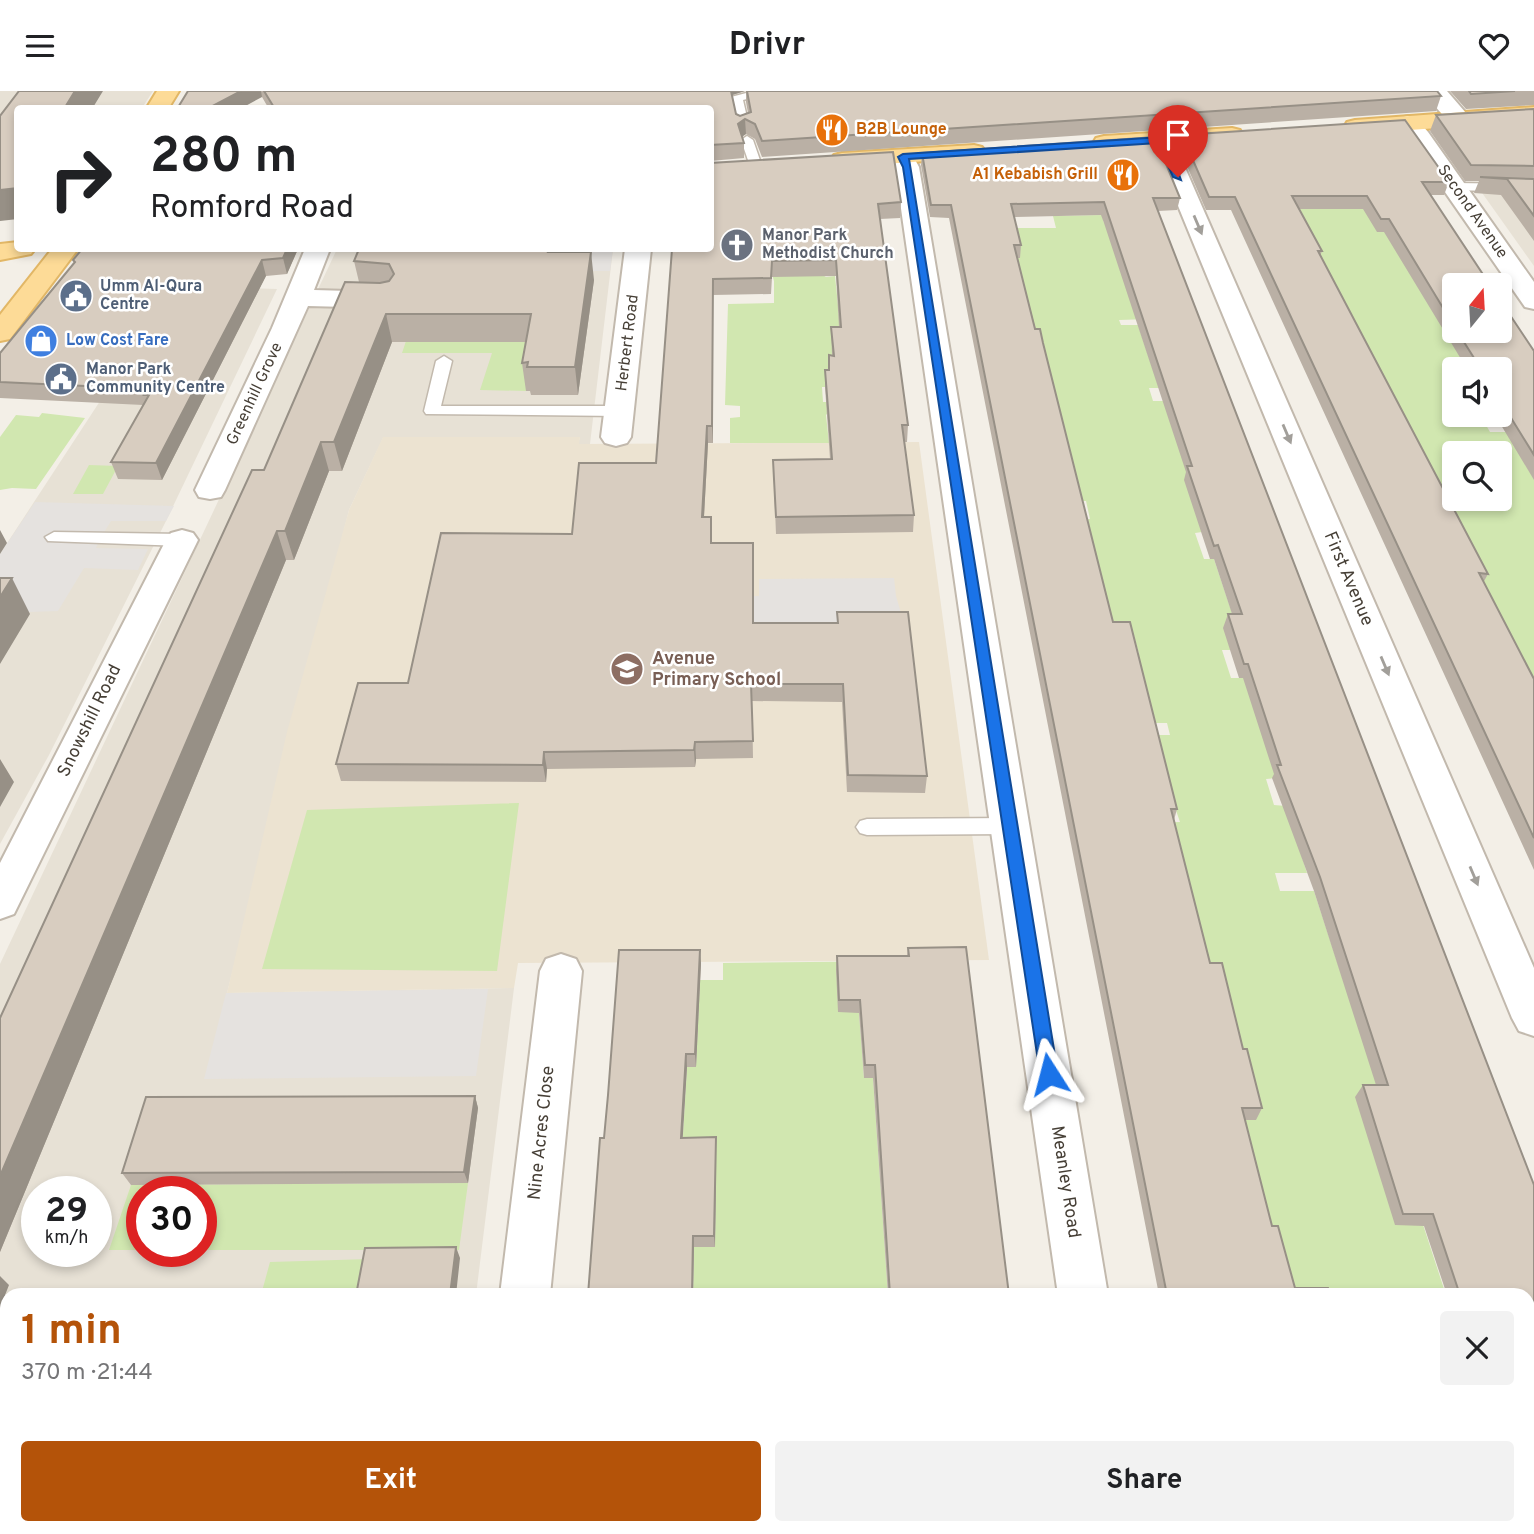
<!DOCTYPE html>
<meta charset="utf-8">
<style>
:root{--surface:#fff;--page:#f2f2f2;--text:#202124;--muted:#757577;--accent:#b45309}
body{margin:0;font-family:Overpass,sans-serif;background:var(--page);color:var(--text);height:100vh;display:flex;flex-direction:column;font-size:26px;white-space:nowrap}
*{box-sizing:border-box;margin:0}
p{font-size:23px;color:var(--muted)}
.icon{flex:none;width:38px;height:38px;fill:none;stroke:currentColor;stroke-width:2;stroke-linecap:round;stroke-linejoin:round}
.map{position:relative;flex:1;overflow:hidden}
.sheet{position:absolute;left:0px;top:1197px;width:1535px;height:247px;display:flex;flex-direction:column;background:var(--surface);border-radius:21px 21px 0 0;box-shadow:0 4px 10px #0003}
.sheet>*{flex:none}
.hud{position:absolute;left:14px;top:14px;width:700px;height:147px;border-radius:7px;box-shadow:0 4px 10px #0003;background:#fff;color:var(--text);overflow:hidden}
.needle{width:46px;rotate:18deg}
.fabs{position:absolute;left:1442px;top:182px;display:grid;gap:14px}
.fabs a{display:grid;place-items:center;width:70px;height:70px;border-radius:7px;background:var(--surface);box-shadow:0 4px 10px #0003;font-size:35px}
.speed{position:absolute;left:21px;top:1085px;display:flex;gap:14px;font-size:35px;font-weight:700;text-align:center}
.speed>*{display:grid;place-content:center;width:91px;height:91px;border-radius:50%;background:var(--surface);box-shadow:0 4px 10px #0003;line-height:1}
.speed small{font-size:18px;font-weight:400}
.speed .limit{border:10px solid #d22;background:#fff;color:#111}
.pin{position:absolute;display:grid;place-items:center;width:60px;height:60px;color:#fff;margin:-72px -30px;border-radius:50% 50% 50% 0;rotate:-45deg;box-shadow:0 0 7px #0007}
.pin .icon{rotate:45deg}
.me{position:absolute;width:77px;margin:-38px;rotate:351deg;stroke-linejoin:round;filter:drop-shadow(0 0 5px #0008)}
.turn{display:flex;align-items:center;gap:24px;height:147px;padding:0 21px;font-size:32px}
.turn .icon{width:91px;height:91px;stroke-width:2.5}
.turn b{display:block;font-size:49px;line-height:60px}
.round{display:grid;place-items:center;flex:none;width:74px;height:74px;border-radius:7px;background:var(--page)}
.headline{display:flex;align-items:center;justify-content:space-between;height:119px;padding:0 21px}
h1{font-size:42px;font-weight:700;line-height:52px;color:var(--accent)}
.action{display:flex;gap:14px;margin-top:auto;padding:14px 21px}
.action a{flex:1;height:80px;border-radius:7px;background:var(--accent);color:#fff;font-size:28px;font-weight:700;line-height:80px;text-align:center}
.action a+a{background:var(--page);color:var(--text)}
header{display:flex;justify-content:space-between;align-items:center;height:91px;padding:0 21px;background:var(--surface);font-size:32px;font-weight:700}
.map>svg:first-child{display:block}
.residential{fill:#e7e1d5;fill-rule:evenodd}
.education{fill:#ece3d1}
.green{fill:#d1e7b0;fill-rule:evenodd}
.parking{fill:#e5e2df}
.lines{fill:none;stroke-linecap:round;stroke-linejoin:round}
.lane-casing{stroke:#c2b9ad;stroke-width:3}
.street-casing{stroke:#c2b9ad;stroke-width:4}
.primary-casing{stroke:#e2b766;stroke-width:4}
.lane{fill:#fff;fill-rule:evenodd}
.street{fill:#fff;fill-rule:evenodd}
.primary{fill:#fddb97;fill-rule:evenodd}
.wall{fill:#bab0a5}
.shaded-wall{fill:#979086}
.building{fill:#d8cdc0;stroke:#979086;stroke-width:2}
.oneway{fill:#a29f9a}
.route{fill:#1a73e8;stroke:#114b97;stroke-width:2}
.labels{text-anchor:middle;dominant-baseline:central;stroke-width:5;stroke-linejoin:round;paint-order:stroke}
.far-food-label{font-size:16px;font-weight:bold;fill:#c56008;stroke:#fff;text-anchor:start}
.far-street-label{font-size:16px;fill:#463f36;stroke:#fff}
.far-worship-label{font-size:16px;font-weight:bold;fill:#5b616d;stroke:#fff;text-anchor:start}
.far-service-label{font-size:16px;font-weight:bold;fill:#4e5e75;stroke:#fff;text-anchor:start}
.far-shop-label{font-size:16px;font-weight:bold;fill:#366cbe;stroke:#fff;text-anchor:start}
.street-label{font-size:18px;fill:#463f36;stroke:#fff}
.education-label{font-size:18px;font-weight:bold;fill:#785e54;stroke:#fff;text-anchor:start}
</style>
<header><svg class="icon" aria-label="menu" viewBox="0 0 24 24"><path d="M4 6h16M4 12h16M4 18h16"/></svg>Drivr<svg class="icon" aria-label="heart" viewBox="0 0 24 24"><path d="M12 20l-8-8c-3-5 5-10 8-4 3-6 11-1 8 4z"/></svg></header>
<div class="map">
<svg width="1534" height="1443" viewBox="0 0 1534 1443">
<rect width="100%" height="100%" fill="#f3efe7"/>
<path class="residential" d="M0 0H153L142 17 18 18 0 86Z
M1480 99H1534V175Z
M337 158H613L590 353H578L580 346 383 347 349 419 227 902 514 897 476 1204H7V1437H447L446 1443H0V873ZM37 1101H96V1160H37ZM142 1101H201V1160H142Z
M216 196 277 198 166 430 49 664 0 753V463L121 278Z"/>
<path class="education" d="M383 346H580L579 353 919 351 989 869 518 872 514 897 227 902 287 641 349 419Z"/>
<path class="green" d="M1417 104 1404 141 1468 278H1454V324H1495L1497 326 1482 327 1490 341H1506L1534 388V613L1264 118H1331ZM1454 362H1500V408H1454Z
M1102 124 1104 132H1122L1150 228 1119 229 1121 234H1138L1159 297H1149L1153 310H1182L1196 370 1202 441 1195 442 1204 468H1214L1237 537 1230 559H1222L1231 587H1244L1276 687 1266 688 1274 714 1286 715 1307 782H1275L1280 800H1314L1446 1204H1286L1188 885 1150 732 1180 731 1150 644H1170L1167 632H1128L1127 563H1139L1134 545H1109L1076 429 1090 428 1086 410H1073L999 137H1056L1053 125Z
M762 150 826 186 835 185 842 252 829 296H822L823 311H837L826 324 829 352H730V327L740 326V315L725 314 728 213 774 212V190Z
M406 250H535L526 300 480 299 492 262H402Z
M42 322 85 327 36 398 12 397 0 399V346L16 324 39 326Z
M89 374 118 375 103 403H73Z
M519 712 497 880 262 878 307 719Z
M906 870 859 922 864 987H873L888 1204H693L694 1156H715L716 1059H682L687 976 696 975 700 889H723V872Z
M468 1092 459 1159H201V1101H142V1159H109L131 1094Z
M370 1168 364 1204H261L270 1171Z
M137 1437H322L321 1443H136Z
M695 1437H875L890 1438V1443H695Z
M1318 1437H1522L1524 1443H1320Z"/>
<path class="parking" d="M558 158H613L610 180H553Z
M35 411 174 415 166 430H111L100 448 96 457 148 458 138 479 84 477 58 520 0 522V463Z
M894 487 896 505 906 539 737 549V506L759 505V488Z
M488 898 476 985 204 988 226 902Z"/>
<g class="lines">
<defs>
<path id="lane" d="M754 0 770 2 743 9 749 35 739 38 731 6Z
M747 45 753 49 762 75 761 78H751L750 75 741 49Z
M1455 92 1534 93V101L1450 99 1448 96Z
M444 265 452 270 441 315H619L627 320 619 325 426 323 424 320 436 270Z
M54 441 182 443 191 449 182 455 48 450 45 446Z
M1011 727 1018 729 1022 735 1018 741 1011 743 867 744 860 742 856 736 860 730 867 728Z"/>
<path id="street" d="M1424 0H1447L1472 29 1469 34C1450 39 1435 15 1424 0Z
M1408 25 1416 27 1428 41 1534 191V218L1525 216 1397 32 1400 27Z
M1162 42 1170 44 1173 49 1534 877V945L1519 940 1512 927 1151 49 1154 44Z
M903 59 911 61 919 76 1108 1204H1058L895 76 891 66 895 61Z
M305 158H330L314 199 385 201 394 203 398 209 394 215 385 217 308 215 225 399 221 406 210 408 199 406 195 399 272 237Z
M625 158H651L631 346 627 352 616 355 605 352 601 346Z
M182 439 193 442 198 449 14 823 0 828V772L166 449 171 442Z
M561 863 576 868 582 880 550 1204H500L540 880 546 868Z
M473 1437H529L528 1443H472Z
M1091 1437H1147L1148 1443H1092Z"/>
<path id="primary" d="M157 0H179L168 18H146Z
M1534 16V30L1355 43 1347 41 1344 36 1347 31 1355 29Z
M1232 37 1240 39 1243 44 1240 49 1104 59 1096 57 1093 52 1096 47 1104 45Z
M974 54 982 56 986 61 982 66 842 76 834 74 830 69 834 64 842 62Z
M18 151V158H35L31 163 0 169V153Z
M52 158H78L10 248 0 250V224Z"/>
</defs>
<use href="#lane" class="lane-casing"/>
<use href="#street" class="street-casing"/>
<use href="#primary" class="primary-casing"/>
<use href="#lane" class="lane"/>
<use href="#street" class="street"/>
<use href="#primary" class="primary"/>
</g>
<path class="wall" d="M188 0H745L732 4 736 23 740 25 748 22 746 11V0H1437L1441 5 1436 20 762 66 755 48 746 43 742 45 744 52V67L710 70V18H269L262 6Z
M1450 0H1534V14L1466 18Z
M1534 18V150L1501 104 1474 102 1479 90H1465L1430 40 1436 24Z
M1182 44 1449 91 1444 104H1430L1454 194V240H1500L1534 260V389L1495 324H1500V278H1467L1384 141H1377L1363 118H1299L1322 160 1320 165 1488 483 1483 492 1534 588V779L1231 119H1206L1179 57Z
M922 62 1180 107 1177 119 1158 120 1534 1094V1443H1524L1522 1437H1528V1204H1447L1424 1135 1395 1134 1355 1006 1363 994H1376L1314 800 1272 687 1274 683 1243 587H1239L1223 537 1228 523H1232L1214 468H1210L1184 389 1186 381 1104 132 1101 124 1014 126 1021 154 1020 167H1017L1113 531 1177 718 1174 729 1210 872 1243 958 1262 1017 1256 1029H1245L1272 1135 1295 1197 1330 1204H1159L949 127 930 126 921 74Z
M710 72 901 111 900 127 880 128 908 334 907 351H904L914 424 913 441 776 443 773 369 830 368 825 296V279H828L829 264H832L831 236H839L836 185 772 186 771 203 713 204V352H708L704 426 712 452 753 532H837V521L927 685 925 702 847 701 842 611 752 610 753 667 696 668 695 676 547 678 546 691 341 690 336 673 408 592 572 443 656 372 672 168Z
M298 158 287 183 266 185 162 389 118 388 111 371 143 314 0 307V262L74 172 73 169Z
M359 158H558L557 161 594 189 578 304H531L530 300H526L522 272 526 251H392L342 380H329L294 469H286L0 1161V927L264 379 359 191 354 170Z
M908 857 1009 1204H888L873 987H864L859 922 838 921 836 879 837 865H907Z
M701 872 696 976H687L682 1047 716 1058 715 1156H694L604 1047Z
M475 1005 478 1017 468 1092 131 1094 122 1082Z
M875 1437H1038L1039 1443H891L890 1438H875Z
M1204 1437H1329L1330 1443H1205Z"/>
<path class="shaded-wall" d="M75 0H103L92 18H64Z
M241 0H261L262 6 240 18H207Z
M729 0H745L729 5Z
M745 28 746 43 739 48 738 33Z
M18 97V128L0 130V99Z
M287 158H298L287 183 283 167Z
M549 158H558L552 189 548 161Z
M591 161 594 189 578 304 575 276Z
M262 169 266 185 162 389 156 372Z
M713 188V352L712 335Z
M386 223 392 251 342 380 334 351Z
M707 335 708 352 703 443 702 426Z
M321 351 329 380 294 469 285 440Z
M0 439 7 452 0 463Z
M277 440 286 469 0 1161V1085Z
M12 487 30 523 0 573V506Z
M695 651 696 668 695 676 694 659Z
M544 661 547 678 546 691 543 674Z
M0 668 14 691 0 716Z
M700 859 701 872 696 976 695 963Z
M686 963 687 976 682 1059 681 1047Z
M475 1005 478 1017 468 1092 464 1081Z
M716 1046V1058L715 1156 714 1145Z
M693 1145 694 1156 693 1204H692Z
M456 1156 460 1167 456 1204H450Z
M0 1185 9 1194 0 1217Z
M125 1437H137L135 1443H123Z
M417 1437H423L422 1443H416Z"/>
<path class="building" d="M19 0H75L64 18H18V97L0 99V25Z
M188 0H241L207 18H177Z
M264 0H731L736 23 740 25 751 21 747 0H1437L1441 5 762 50 755 33 745 28 738 33 744 52 710 54V18H275Z
M1469 0H1515L1471 3Z
M1534 18V75L1471 74 1436 24Z
M1405 29 1449 91H1422L1490 194H1454V235L1389 128H1381L1367 105H1292L1322 160H1318L1488 483 1479 482 1534 588V747L1235 106H1209L1182 44Z
M1155 46 1180 107H1153L1534 1094V1430L1528 1411V1204H1460L1433 1123H1403L1363 994H1388L1320 786 1277 674H1281L1248 573H1244L1228 523H1242L1218 454 1214 455 1187 375H1192L1104 111 1011 113 1021 154H1014L1035 238H1040L1043 252 1113 531H1130L1177 718H1171L1210 872H1222L1243 958H1247L1262 1017H1242L1272 1135H1278L1295 1197H1328L1330 1204H1167L951 114H931L922 62Z
M893 61 901 111 878 113 908 334H902L914 424 776 426 773 369 832 368 825 279H829V264L834 265 831 236H841L836 169 772 170 771 187 713 188 712 335H707L702 426H711V452H753V532H838L837 521H908L927 685 848 684 843 593H751L753 650 695 651 694 659 544 661 543 674 336 673 358 592H408L441 442 572 443 579 372H656L672 158H710V72Z
M1480 86 1534 88V125L1507 88Z
M82 158H287L283 167 262 169 156 372 111 371 149 304H144L148 298 0 291V262L75 171 73 169Z
M359 158H549L548 161H591L575 276H527L528 271 522 272 531 223H386L334 351H321L285 440H277L0 1085V927L252 379H264L345 191 380 192 389 190 394 183 389 173 354 170Z
M1500 209 1534 260V364L1500 309V278H1481L1457 240H1500Z
M0 487H12L0 506Z
M966 856 1009 1204H890L875 974H865L860 909H839L837 865H909L908 857Z
M619 859H700L695 963H686L681 1047 716 1046 714 1145H693L692 1204H588L600 1047H604L608 1004Z
M475 1005 464 1081 122 1082 146 1006Z
M456 1156 450 1204H356L365 1157Z
M36 1437H125L123 1443H34Z
M313 1437H417L416 1443H312Z
M571 1437H693V1443H570Z
M893 1437H1038L1039 1443H893Z
M1213 1437H1329L1330 1443H1214Z"/>
<defs><path id="oneway-solid" d="M-6-.8H1V-3.2L6.5 0L1 3.2V.8H-6Z" transform="scale(1.75)"/></defs>
<g class="oneway">
<use href="#oneway-solid" transform="translate(1198 134) rotate(67)"/>
<use href="#oneway-solid" transform="translate(1287 343) rotate(67)"/>
<use href="#oneway-solid" transform="translate(1385 575) rotate(67)"/>
<use href="#oneway-solid" transform="translate(1474 785) rotate(67)"/>
</g>
<path class="route" d="M1162 46 1167 49 1181 89 1173 86 1158 52 909 68 1058 983 1055 989 1049 991 1042 989 1040 983 903 76 898 66 903 63Z"/>
<defs>
<symbol id="restaurant-disc" viewBox="-11 -11 22 22"><circle r="9.5" fill="#e8710a" stroke="#fff"/><path d="M-5-6h1v4h1v-4h1v4h1v-4h1v5L-1.5 .5V6h-2V.5L-5-1ZM5-6V6H3V1.5H1.5Q1.5-4 5-6Z" fill="#fff"/></symbol>
<symbol id="church-disc" viewBox="-11 -11 22 22"><circle r="9.5" fill="#6b7280" stroke="#fff"/><path d="M-1.2-6h2.4v3.5h3.3v2.4h-3.3V6h-2.4V-.1h-3.3v-2.4h3.3Z" fill="#fff"/></symbol>
<symbol id="civic-disc" viewBox="-11 -11 22 22"><circle r="9.5" fill="#5c6f8a" stroke="#fff"/><path d="M-.6-6.5H3V-4.5H.6V-3L4-1V1h2V6H-6V1h2V-1L-.6-3ZM-1.2 2.5V6h2.4V2.5Z" fill="#fff"/></symbol>
<symbol id="shop-disc" viewBox="-11 -11 22 22"><circle r="9.5" fill="#3f7fe0" stroke="#fff"/><path d="M-5-2.5h2.3a2.7 3.5 0 0 1 5.4 0H5L5.5 6h-11ZM-1.5-2.5h3a1.5 2.3 0 0 0-3 0Z" fill="#fff"/></symbol>
<symbol id="school-disc" viewBox="-11 -11 22 22"><circle r="9.5" fill="#8d6e63" stroke="#fff"/><path d="M0-5L7-2L0 1L-7-2ZM-4 1L0 2.5L4 1V4Q0 6-4 4Z" fill="#fff"/></symbol>
</defs>
<g fill-rule="evenodd">
<use href="#restaurant-disc" x="813" y="20" width="38" height="38"/>
<use href="#restaurant-disc" x="1104" y="65" width="38" height="38"/>
<use href="#church-disc" x="718" y="135" width="38" height="38"/>
<use href="#civic-disc" x="57" y="186" width="38" height="38"/>
<use href="#shop-disc" x="22" y="231" width="38" height="38"/>
<use href="#civic-disc" x="42" y="269" width="38" height="38"/>
<use href="#school-disc" x="608" y="559" width="38" height="38"/>
</g>
<g class="labels">
<g class="far-food-label">
<text x="856" y="39">B2B Lounge</text>
<text x="1098" y="84" text-anchor="end">A1 Kebabish Grill</text>
</g>
<g class="far-street-label">
<text transform="translate(1472 121) rotate(55)">Second Avenue</text>
<text transform="translate(628 252) rotate(-83)">Herbert Road</text>
<text transform="translate(255 303) rotate(-65)">Greenhill Grove</text>
</g>
<g class="far-worship-label">
<text x="762" y="145">Manor Park<tspan x="762" dy="18">Methodist Church</tspan></text>
</g>
<g class="far-service-label">
<text x="100" y="196">Umm Al-Qura<tspan x="100" dy="18">Centre</tspan></text>
<text x="86" y="279">Manor Park<tspan x="86" dy="18">Community Centre</tspan></text>
</g>
<g class="far-shop-label">
<text x="66" y="250">Low Cost Fare</text>
</g>
<g class="street-label">
<text transform="translate(1348 488) rotate(67)">First Avenue</text>
<text transform="translate(90 630) rotate(-64)">Snowshill Road</text>
<text transform="translate(542 1042) rotate(-84)">Nine Acres Close</text>
<text transform="translate(1065 1091) rotate(81)">Meanley Road</text>
</g>
<g class="education-label">
<text x="652" y="568">Avenue<tspan x="652" dy="21">Primary School</tspan></text>
</g>
</g>
</svg>
<div class="fabs">
<a><svg class="needle" viewBox="-14 -14 28 28"><path d="M0-13l5 13h-10z" fill="#e53935"/><path d="M0 13l5-13h-10z" fill="#757577"/></svg></a>
<a><svg class="icon" aria-label="sound" viewBox="0 0 24 24"><path d="M4 9h4l5-4v14l-5-4H4zM17 9q2 3 0 6"/></svg></a>
<a><svg class="icon" aria-label="search" viewBox="0 0 24 24"><circle cx="10" cy="10" r="6"/><path d="M15 15l6 6"/></svg></a>
</div>
<div class="speed"><div>29<small>km/h</small></div><div class="limit">30</div></div>
<div class="pin" style="left:1178px;top:86px;background:#d93025"><svg class="icon" aria-label="arrive" viewBox="0 0 24 24"><path d="M6 21V4h12l-3 4 3 4H6"/></svg></div>
<svg class="me" style="left:1049px;top:983px" viewBox="-20 -20 40 40"><path d="M0-17L14 15 0 8-14 15z" fill="#1a73e8" stroke="#fff" stroke-width="4"/></svg>
<div class="hud">
<div class="turn"><svg class="icon" aria-label="right" viewBox="0 0 24 24"><path d="M7 20v-9h11M14 6l5 5-5 5"/></svg><div><b>280 m</b>Romford Road</div></div>
</div>
<section class="sheet">
<div class="headline"><div><h1>1 min</h1><p>370 m · 21:44</p></div><a class="round"><svg class="icon" aria-label="close" viewBox="0 0 24 24"><path d="M6 6l12 12M18 6L6 18"/></svg></a></div>
<div class="action"><a>Exit</a><a>Share</a></div>
</section>
</div>
